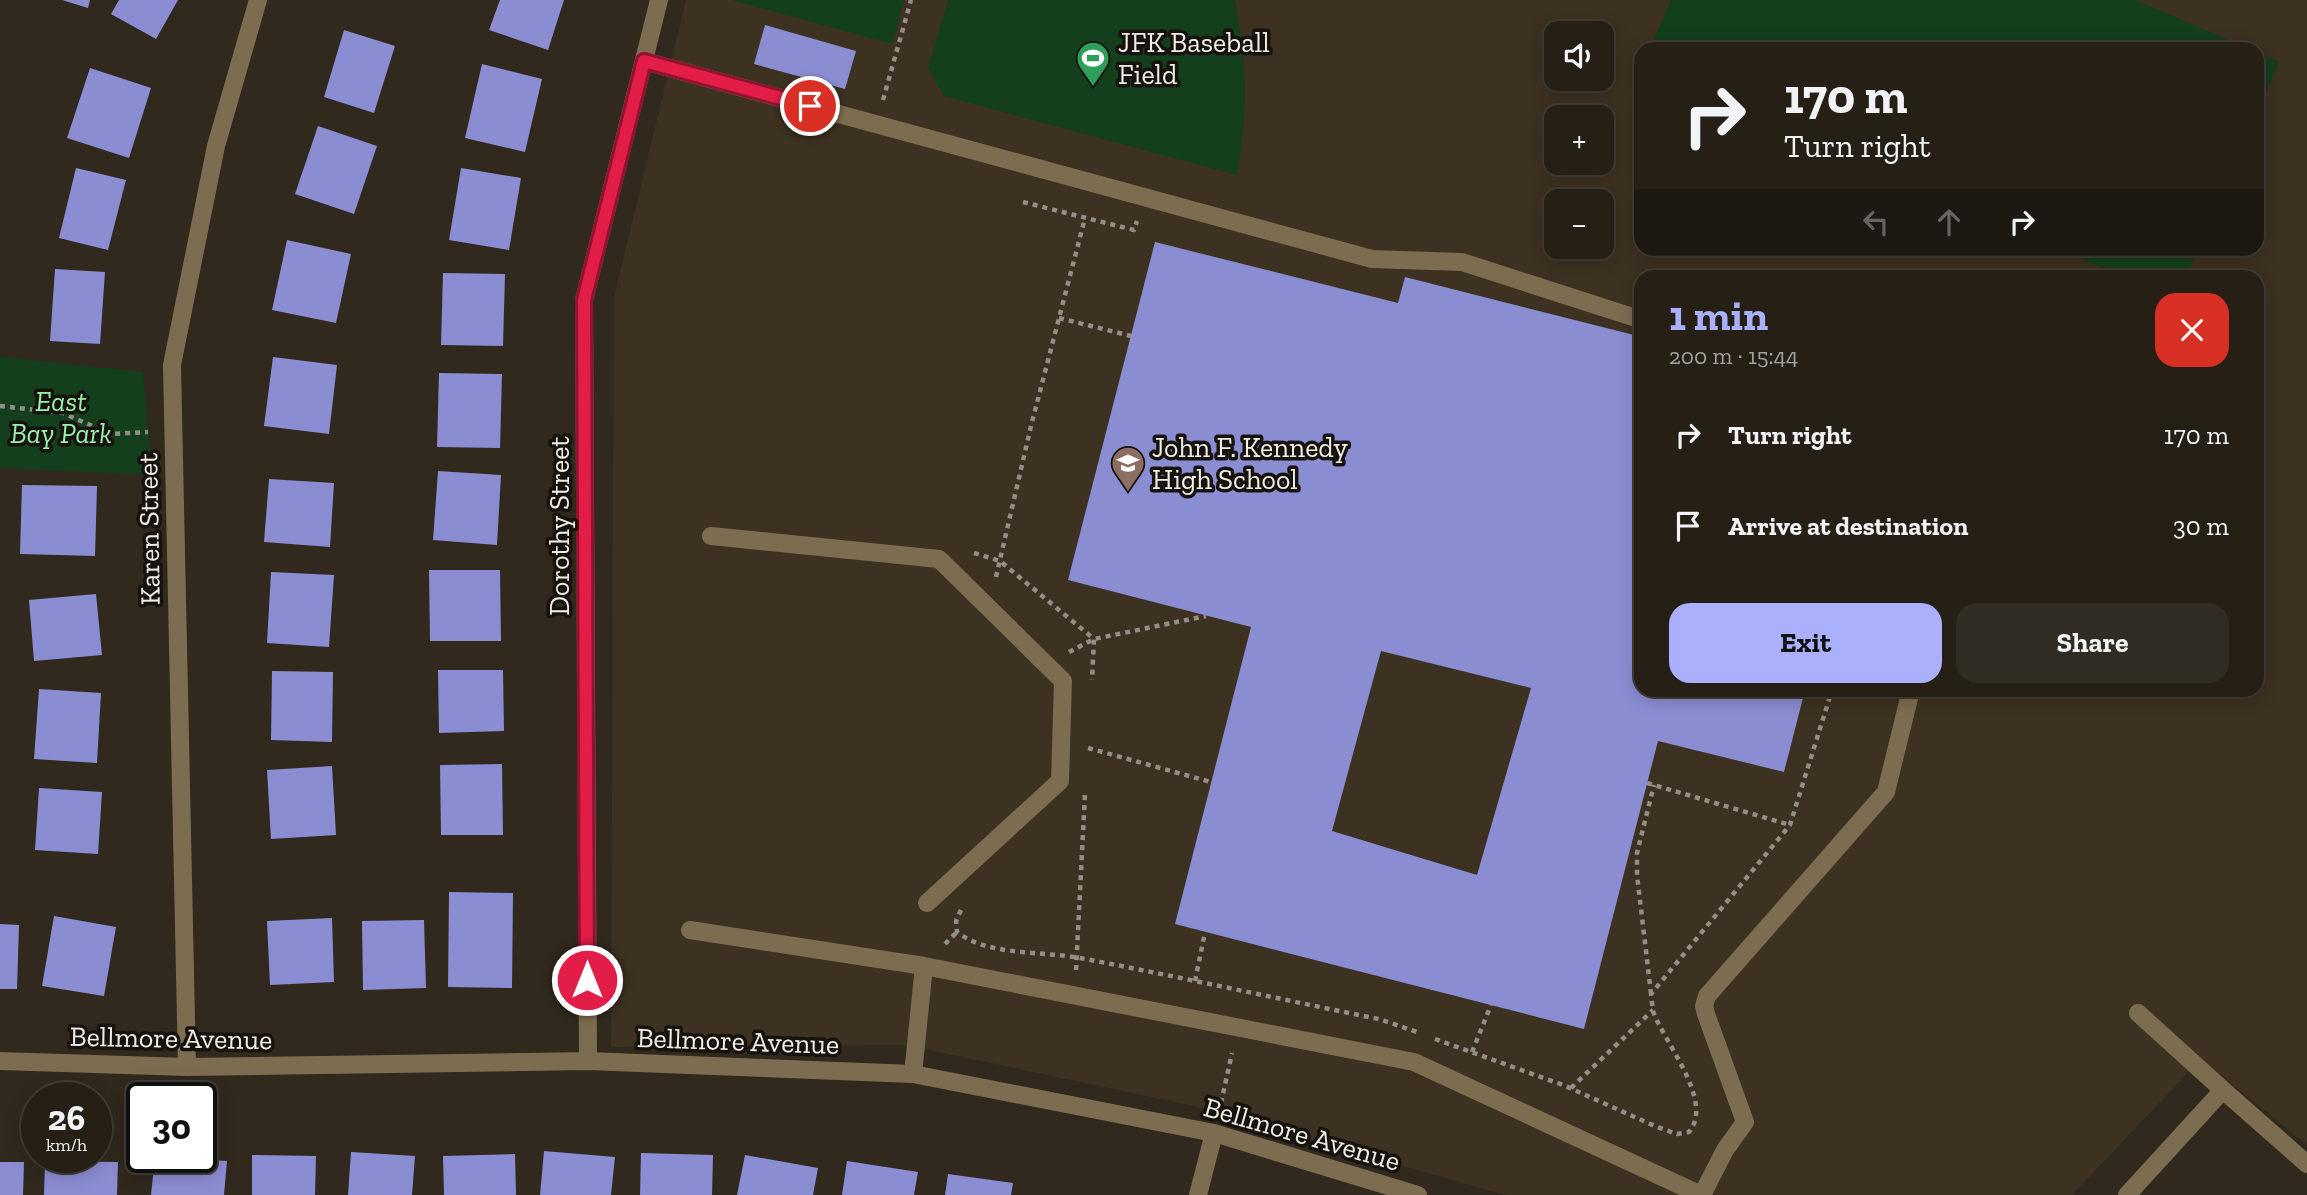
<!DOCTYPE html>
<meta charset="utf-8">
<style>
:root{--surface:#251f16;--page:#312c23;--text:#f1f3f6;--muted:#a3a2a1;--line:#423d35;--accent:#aab0fb}
body{margin:0;font-family:"Zilla Slab",serif;background:var(--page);color:var(--text);height:100vh;display:flex;flex-direction:column;font-size:26px;white-space:nowrap}
*{box-sizing:border-box;margin:0}
p{font-size:23px;color:var(--muted)}
.icon{flex:none;width:38px;height:38px;fill:none;stroke:currentColor;stroke-width:2;stroke-linecap:round;stroke-linejoin:round}
.map{position:relative;flex:1;overflow:hidden}
.panel{position:absolute;left:1634px;top:270px;width:630px;height:427px;display:flex;flex-direction:column;background:var(--surface);border-radius:21px;box-shadow:0 4px 18px #0003,0 0 0 2px var(--line)}
.panel>*{flex:none}
.hud{position:absolute;left:1634px;top:42px;width:630px;height:214px;border-radius:21px;box-shadow:0 4px 18px #0003,0 0 0 2px var(--line);background:#251f16;color:var(--text);overflow:hidden}
.fabs{position:absolute;left:1544px;top:21px;display:grid;gap:14px}
.fabs a{display:grid;place-items:center;width:70px;height:70px;border-radius:14px;background:var(--surface);box-shadow:0 4px 18px #0003,0 0 0 2px var(--line);font-size:35px}
.speed{position:absolute;left:21px;top:1082px;display:flex;gap:14px;font-size:35px;font-weight:700;text-align:center}
.speed>*{display:grid;place-content:center;width:91px;height:91px;border-radius:50%;background:var(--surface);box-shadow:0 4px 18px #0003,0 0 0 2px var(--line);line-height:1}
.speed small{font-size:18px;font-weight:400}
.speed .limit{border:4px solid #111;border-radius:10px;background:#fff;color:#111}
.pin{position:absolute;display:grid;place-items:center;width:60px;height:60px;color:#fff;margin:-30px;border:4px solid #fff;border-radius:50%;box-shadow:0 2px 7px #0007}
.me{position:absolute;width:77px;margin:-38px;rotate:0deg;stroke-linejoin:round;filter:drop-shadow(0 0 5px #0008)}
.turn{display:flex;align-items:center;gap:24px;height:147px;padding:0 35px;font-size:32px}
.turn .icon{width:91px;height:91px;stroke-width:2.5}
.turn b{display:block;font-size:49px;line-height:60px}
.lanes{display:flex;align-items:center;height:66px;padding:0 35px;background:#0003;justify-content:center;gap:35px;direction:ltr}
.lanes .off{opacity:.35}
.round{display:grid;place-items:center;flex:none;width:74px;height:74px;border-radius:21px;background:var(--page)}
.head{display:flex;align-items:center;justify-content:space-between;height:119px;padding:0 35px}
h1{font-size:42px;font-weight:700;line-height:52px;color:var(--accent)}
.cta{display:flex;gap:14px;margin-top:auto;padding:14px 35px}
.cta a{flex:1;height:80px;border-radius:21px;background:var(--accent);color:#111;font-size:28px;font-weight:700;line-height:80px;text-align:center}
.cta a+a{background:var(--page);color:var(--text)}
ul{padding:0;list-style:none}
li{display:flex;align-items:center;gap:21px;height:91px;padding:0 35px}
li div{flex:1}
li b{display:block;font-size:26px}
li em{font-style:normal}
.map>svg:first-child{display:block}
.built{fill:#3d3121;fill-rule:evenodd}
.green{fill:#143f1d}
.building{fill:#8b8dd3;fill-rule:evenodd}
.lines{fill:none;stroke-linecap:round;stroke-linejoin:round}
.path{stroke:#958e86;stroke-width:4.5;stroke-dasharray:5 5;stroke-linecap:butt}
.service{stroke:#7d6d50;stroke-width:18}
.minor{stroke:#7d6d50;stroke-width:18}
.route-casing{stroke:#92132f;stroke-width:18}
.route{stroke:#e11d48;stroke-width:12}
.labels{text-anchor:middle;dominant-baseline:central;stroke-width:7;stroke-linejoin:round;paint-order:stroke}
.poi-label{font-size:28px;fill:#f2ece6;stroke:#16120e;text-anchor:start}
.park-label{font-size:28px;font-style:italic;fill:#9af2a8;stroke:#16120e}
.street-label{font-size:28px;fill:#f2ece6;stroke:#16120e}
</style>
<div class="map">
<svg width="2307" height="1195" viewBox="0 0 2307 1195">
<rect width="100%" height="100%" fill="#31291e"/>
<path class="built" d="M686 0H2307V1145L2201 1059 2072 1195H1505L1194 1106 905 1045 611 1047 614 297ZM1556 33H1601V79H1556ZM1642 49H2258V248H1642ZM1556 117H1601V163H1556ZM1556 201H1601V247H1556ZM1642 276H2258V690H1642Z"/>
<path class="green" d="M732 0H904L892 44Z
M948 0H1235C1248 63 1248 111 1237 175L944 96 928 68Z
M1671 0H2136L2249 49H1650Z
M2258 53 2279 62 2258 111Z
M2058 249H2198L2186 276H2122Z
M0 357 143 372 152 475 0 468Z"/>
<path class="building" d="M62 0H90L88 8Z
M119 0H178L156 39 111 14Z
M500 0H564L548 50 489 30Z
M765 25 856 51 845 89 754 64Z
M344 30 395 46 374 113 324 97Z
M482 64 542 79 525 152 465 138Z
M90 68 151 88 129 158 67 138Z
M318 126 377 146 354 214 295 194Z
M76 168 126 180 108 250 59 238Z
M461 168 521 178 509 250 449 240Z
M287 240 351 254 336 323 272 310Z
M1155 242 1398 303 1405 277 1642 337V690H1805L1784 772 1658 741 1584 1029 1175 924 1251 627 1068 580ZM1381 651 1531 688 1477 875 1332 831Z
M55 269 105 272 100 344 50 341Z
M443 273 505 274 503 346 441 345Z
M273 357 337 365 329 434 264 426Z
M439 373 502 374 500 448 437 447Z
M438 471 501 475 497 545 433 540Z
M269 479 334 483 330 547 264 542Z
M22 485 97 486 95 556 20 554Z
M429 570H500L501 641H430Z
M271 572 334 575 329 647 267 643Z
M96 594 102 655 34 661 29 600Z
M438 670H503L504 731 439 733Z
M272 671 333 672 332 742 271 740Z
M39 689 101 693 97 763 34 759Z
M502 764 503 835H441L440 765Z
M332 766 336 835 271 839 267 770Z
M39 788 102 792 98 854 35 850Z
M449 892 513 893 512 988 448 987Z
M54 916 116 927 104 996 42 986Z
M332 918 334 982 270 985 267 921Z
M424 920 426 988 363 990 362 921Z
M0 924 19 925 17 989H0Z
M544 1151 615 1157 611 1195H540Z
M351 1152 415 1156 412 1195H348Z
M641 1153 713 1155 712 1195H640Z
M515 1154 516 1195H444L443 1156Z
M252 1155 316 1156 315 1195H252Z
M745 1155 818 1168 813 1195H737Z
M155 1157 227 1161 224 1195H151Z
M45 1161 118 1162 117 1195H44Z
M847 1161 918 1172 914 1195H842Z
M0 1162H24L23 1195H0Z
M948 1174 1013 1183 1011 1195H945Z"/>
<g class="lines">
<path class="path" d="M883 100 911 0
M1023 202 1134 230 1137 221
M1059 318 1131 336
M0 406 63 413 110 434 148 432
M974 553 1000 561 1094 639 1092 680
M996 577 1031 426 1085 218
M1069 652 1094 639 1206 616
M1088 748 1211 782
M1647 783 1790 825
M961 910 956 921 957 932C987 956 1043 951 1080 958 1180 977 1279 999 1379 1019L1417 1032
M945 944 957 932
M1076 970 1085 794
M1195 981 1205 932
M1651 994 1637 875V853L1654 785
M1435 1039 1563 1085 1657 1127 1677 1134 1689 1132C1715 1101 1663 1041 1653 1011 1652 1006 1652 1000 1651 994L1790 825 1832 690
M1472 1052 1491 1005
M1571 1088 1653 1010
M1221 1103 1232 1053"/>
<path class="service" d="M644 61 1372 259 1462 262 1642 320
M711 536 939 559 1063 681 1060 781 927 903
M690 930 924 966 1414 1062 1701 1195
M2138 1013 2223 1090
M913 1074 924 966
M1702 1195 1725 1150 1745 1122 1706 1014 1704 1006 1707 996 1886 792 1911 690"/>
<path class="minor" d="M0 1061 187 1067 588 1061 913 1074 1214 1133 1418 1195
M588 1061 584 300 659 0
M187 1067 172 365 216 146 258 0
M1198 1195 1214 1133
M2127 1195 2223 1090 2307 1164"/>
</g>
<g class="lines">
<defs>
<path id="route" d="M587 980 584 300 644 61 810 106"/>
</defs>
<use href="#route" class="route-casing"/>
<use href="#route" class="route"/>
</g>
<defs>
<symbol id="stadium-pin" viewBox="-11 -11 22 30"><path d="M0 17L-7.5 6A9.5 9.5 0 1 1 7.5 6Z" fill="#2e9e5b" stroke="#16120e"/><path d="M0-5a6.5 5 0 1 0 0 10a6.5 5 0 1 0 0-10ZM-3.5-1.8h7v3.6h-7Z" fill="#fff"/></symbol>
<symbol id="school-pin" viewBox="-11 -11 22 30"><path d="M0 17L-7.5 6A9.5 9.5 0 1 1 7.5 6Z" fill="#8d6e63" stroke="#16120e"/><path d="M0-5L7-2L0 1L-7-2ZM-4 1L0 2.5L4 1V4Q0 6-4 4Z" fill="#fff"/></symbol>
</defs>
<g fill-rule="evenodd">
<use href="#stadium-pin" x="1074" y="39" width="38" height="52"/>
<use href="#school-pin" x="1109" y="444" width="38" height="52"/>
</g>
<g class="labels">
<g class="poi-label">
<text x="1118" y="42">JFK Baseball<tspan x="1118" dy="32">Field</tspan></text>
<text x="1152" y="447">John F. Kennedy<tspan x="1152" dy="32">High School</tspan></text>
</g>
<g class="park-label">
<text x="61" y="401">East<tspan x="61" dy="32">Bay Park</tspan></text>
</g>
<g class="street-label">
<text transform="translate(559 526) rotate(-90)">Dorothy Street</text>
<text transform="translate(149 529) rotate(-91)">Karen Street</text>
<text transform="translate(171 1038) rotate(1)">Bellmore Avenue</text>
<text transform="translate(738 1041) rotate(2)">Bellmore Avenue</text>
<text transform="translate(1302 1134) rotate(16)">Bellmore Avenue</text>
</g>
</g>
</svg>
<div class="fabs">
<a><svg class="icon" aria-label="sound" viewBox="0 0 24 24"><path d="M4 9h4l5-4v14l-5-4H4zM17 9q2 3 0 6"/></svg></a>
<a>+</a>
<a>−</a>
</div>
<div class="speed"><div>26<small>km/h</small></div><div class="limit">30</div></div>
<div class="pin" style="left:810px;top:106px;background:#d93025"><svg class="icon" aria-label="arrive" viewBox="0 0 24 24"><path d="M6 21V4h12l-3 4 3 4H6"/></svg></div>
<svg class="me" style="left:587px;top:980px" viewBox="-20 -20 40 40"><circle r="17" fill="#e11d48" stroke="#fff" stroke-width="3"/><path d="M0-11L8 9 0 5-8 9z" fill="#fff"/></svg>
<div class="hud">
<div class="turn"><svg class="icon" aria-label="right" viewBox="0 0 24 24"><path d="M7 20v-9h11M14 6l5 5-5 5"/></svg><div><b>170 m</b>Turn right</div></div>
<div class="lanes"><svg class="icon off" aria-label="left" viewBox="0 0 24 24"><path d="M17 20v-9H6M10 6l-5 5 5 5"/></svg><svg class="icon off" aria-label="ahead" viewBox="0 0 24 24"><path d="M12 20V5M6 11l6-6 6 6"/></svg><svg class="icon" aria-label="right" viewBox="0 0 24 24"><path d="M7 20v-9h11M14 6l5 5-5 5"/></svg></div>
</div>
<section class="panel">
<div class="head"><div><h1>1 min</h1><p>200 m · 15:44</p></div><a class="round" style="background:#d93025;color:#fff"><svg class="icon" aria-label="close" viewBox="0 0 24 24"><path d="M6 6l12 12M18 6L6 18"/></svg></a></div>
<ul>
<li><svg class="icon" aria-label="right" viewBox="0 0 24 24"><path d="M7 20v-9h11M14 6l5 5-5 5"/></svg><div><b>Turn right</b></div><em>170 m</em></li>
<li><svg class="icon" aria-label="arrive" viewBox="0 0 24 24"><path d="M6 21V4h12l-3 4 3 4H6"/></svg><div><b>Arrive at destination</b></div><em>30 m</em></li>
</ul>
<div class="cta"><a>Exit</a><a>Share</a></div>
</section>
</div>
